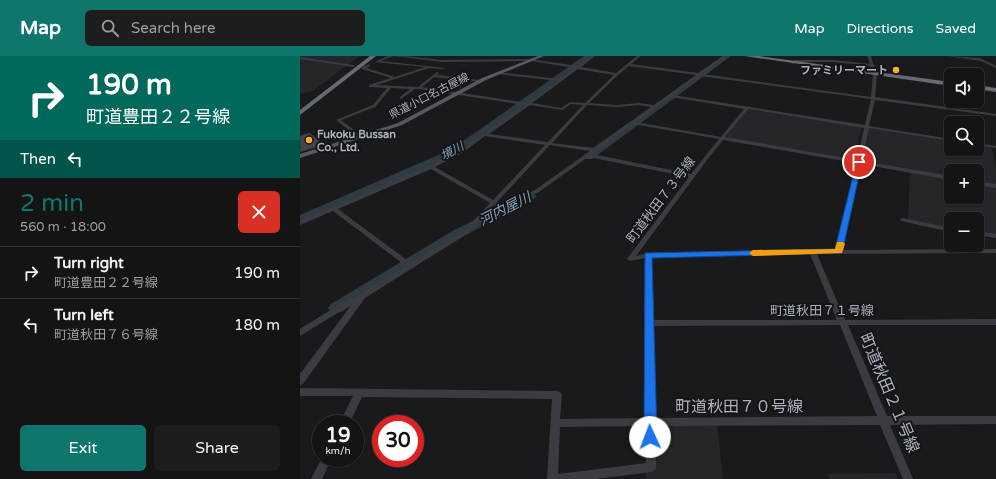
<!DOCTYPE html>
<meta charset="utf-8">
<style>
:root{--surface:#141415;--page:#1d1d1e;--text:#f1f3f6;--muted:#9d9ea0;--line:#333334;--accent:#0f766e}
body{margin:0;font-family:"Varela Round","Noto Sans JP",sans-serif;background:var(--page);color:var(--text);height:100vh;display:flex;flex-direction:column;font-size:15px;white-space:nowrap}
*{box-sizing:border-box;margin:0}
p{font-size:13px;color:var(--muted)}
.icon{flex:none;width:22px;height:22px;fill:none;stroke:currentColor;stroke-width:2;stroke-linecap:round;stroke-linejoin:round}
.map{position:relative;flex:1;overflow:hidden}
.side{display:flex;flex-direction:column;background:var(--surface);width:300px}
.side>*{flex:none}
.banner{background:#00695c;color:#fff;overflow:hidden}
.fabs{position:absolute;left:644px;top:12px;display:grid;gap:8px}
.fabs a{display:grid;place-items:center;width:40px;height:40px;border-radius:6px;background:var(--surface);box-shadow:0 1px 3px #0004,0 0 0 1px var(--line);font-size:20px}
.speed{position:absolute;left:12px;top:359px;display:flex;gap:8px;font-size:20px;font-weight:700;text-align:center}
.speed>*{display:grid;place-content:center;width:52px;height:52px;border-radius:50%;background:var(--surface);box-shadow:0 1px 3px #0004,0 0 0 1px var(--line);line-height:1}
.speed small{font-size:10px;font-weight:400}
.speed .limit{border:6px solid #d22;background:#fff;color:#111}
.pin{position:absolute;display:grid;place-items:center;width:34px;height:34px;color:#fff;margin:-17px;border:2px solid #fff;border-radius:50%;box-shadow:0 1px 4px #0007}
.me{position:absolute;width:44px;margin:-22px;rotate:358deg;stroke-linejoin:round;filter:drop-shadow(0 0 3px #0008)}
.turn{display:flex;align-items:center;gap:14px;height:84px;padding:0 20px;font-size:18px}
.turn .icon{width:52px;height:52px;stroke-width:2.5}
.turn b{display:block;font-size:28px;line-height:34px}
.then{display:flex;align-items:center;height:38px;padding:0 20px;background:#0003;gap:8px;font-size:15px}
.round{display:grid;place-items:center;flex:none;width:42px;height:42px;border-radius:6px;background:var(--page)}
.overview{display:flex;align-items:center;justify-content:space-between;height:68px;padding:0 20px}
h1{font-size:24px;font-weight:600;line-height:30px;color:var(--accent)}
.action{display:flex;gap:8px;margin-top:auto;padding:8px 20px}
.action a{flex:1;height:46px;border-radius:6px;background:var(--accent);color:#fff;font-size:16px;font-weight:600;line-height:46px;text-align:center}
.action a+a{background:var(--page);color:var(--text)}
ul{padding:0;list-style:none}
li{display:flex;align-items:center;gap:12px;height:52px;padding:0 20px;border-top:1px solid var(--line)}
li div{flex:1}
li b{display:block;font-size:15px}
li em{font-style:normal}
header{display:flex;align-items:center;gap:24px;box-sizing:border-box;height:56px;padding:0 20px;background:var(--accent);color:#fff}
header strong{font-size:19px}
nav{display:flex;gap:22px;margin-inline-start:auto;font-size:14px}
.search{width:280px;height:36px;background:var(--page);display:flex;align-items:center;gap:10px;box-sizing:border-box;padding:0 14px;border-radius:6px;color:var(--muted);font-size:15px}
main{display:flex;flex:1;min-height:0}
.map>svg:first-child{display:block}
.built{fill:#26262a;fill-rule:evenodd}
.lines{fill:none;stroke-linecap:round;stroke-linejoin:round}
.river{fill:#2e3b42;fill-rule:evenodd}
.building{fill:#44454a;stroke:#343439}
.minor{fill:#3a3c42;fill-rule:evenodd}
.major{fill:#565961;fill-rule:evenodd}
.highway{fill:#666a73;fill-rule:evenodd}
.route{fill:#1a73e8;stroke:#114b97}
.slow{fill:#f59e0b}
.poi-dot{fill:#ffab2f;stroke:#151518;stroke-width:1.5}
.labels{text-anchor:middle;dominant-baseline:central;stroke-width:4;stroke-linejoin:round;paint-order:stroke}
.far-poi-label{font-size:11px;font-weight:bold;fill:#abb2bd;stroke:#151518;text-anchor:end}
.far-street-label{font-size:11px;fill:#abb2bd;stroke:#151518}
.far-water-label{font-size:12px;font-style:italic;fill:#80a3ba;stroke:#151518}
.street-label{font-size:13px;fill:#abb2bd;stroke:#151518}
.water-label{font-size:14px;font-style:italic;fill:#80a3ba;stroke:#151518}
.near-street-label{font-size:16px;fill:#abb2bd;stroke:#151518}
</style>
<header>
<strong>Map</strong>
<div class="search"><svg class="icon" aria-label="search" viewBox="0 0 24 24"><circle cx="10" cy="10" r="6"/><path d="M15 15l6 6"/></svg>Search here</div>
<nav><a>Map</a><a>Directions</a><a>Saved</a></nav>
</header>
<main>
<section class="side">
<div class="banner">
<div class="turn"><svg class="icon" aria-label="right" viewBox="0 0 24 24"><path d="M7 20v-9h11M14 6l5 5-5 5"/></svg><div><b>190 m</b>町道豊田２２号線</div></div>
<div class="then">Then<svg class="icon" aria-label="left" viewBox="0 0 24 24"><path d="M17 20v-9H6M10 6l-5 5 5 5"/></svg></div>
</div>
<div class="overview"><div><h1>2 min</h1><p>560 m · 18:00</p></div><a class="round" style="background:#d93025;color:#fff"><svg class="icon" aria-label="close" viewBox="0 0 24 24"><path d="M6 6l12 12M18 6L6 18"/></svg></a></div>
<ul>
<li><svg class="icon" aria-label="right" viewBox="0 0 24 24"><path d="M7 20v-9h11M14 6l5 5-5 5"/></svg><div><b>Turn right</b><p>町道豊田２２号線</p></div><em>190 m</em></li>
<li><svg class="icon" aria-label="left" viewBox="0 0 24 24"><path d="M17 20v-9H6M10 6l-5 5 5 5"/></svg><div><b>Turn left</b><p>町道秋田７６号線</p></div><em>180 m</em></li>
</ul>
<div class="action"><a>Exit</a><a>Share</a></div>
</section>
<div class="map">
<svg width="696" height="423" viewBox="0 0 696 423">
<rect width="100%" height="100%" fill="#1a1a1c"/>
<path class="built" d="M0 0H60L11 36 0 37Z
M446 53 562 71 554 104 425 82Z
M569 71 651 84V93H677V88L691 90 696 112V179L677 176V163H651V172L608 164 610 114 561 106ZM651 115H677V141H651Z
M417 367 423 423H346L344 368Z
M596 417 598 423H530L528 418Z"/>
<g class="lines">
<path class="river" d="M284 0H291L239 41 160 97 0 168V159L152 93Z
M424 0H431L292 103H284L283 101 284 99Z
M231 137 237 140 235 142 164 180 41 256 36 257 31 256 28 252 31 248 154 174Z"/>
</g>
<path class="building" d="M9 77 25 88 0 96V80Z"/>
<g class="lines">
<path class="minor" d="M88 0H93L81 5 145 12 143 13 129 12 77 29 118 31 137 16 139 17 137 19 180 24 182 25 180 26 134 21 122 31 228 47 258 25 198 18 197 16 260 23 275 12 231 5 142 6 94 0H105L142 4 231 3 277 10 291 0H295L281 11 316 17 337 0H341L331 8 398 17 423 0H427L402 18 571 41 573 19 570 10 534 6H496L493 8 491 7 495 4H534L570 8 567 0H571L573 8 575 9 574 10 577 19 575 41 696 58V60L575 44 569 70 651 83V85L569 72 562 105 651 120V124L561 108 543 194 696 193V197L517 198 545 264 696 263V269H548L587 360H696V368L590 369 613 423H603L580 369 355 370 356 411 355 414 351 416 296 423H247L252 343 62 341 49 368H39L53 340H0V332L257 335 260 336 262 339 260 363 345 362V202L330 205 327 203 389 121 288 101 239 136 206 153H202L194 149 168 177 65 242 3 328 0 329V318L52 248 0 280V273L48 243 57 242 59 238 106 210 33 155 0 169V165L129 110 158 95 225 49 119 33H115L101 43H100V41L110 33 91 32 75 51 41 64 63 81 59 82 36 64 73 49 87 32 70 31H69V29L91 22 62 13V11L70 8V10L66 12 95 21 125 11 75 6ZM329 10 396 19 354 49 339 47 317 49 289 47 318 19ZM278 13 314 19 285 47 270 46 261 52 232 47ZM400 20 571 43 565 69 373 39ZM370 41H371L444 53 421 81 336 66 355 52H357L358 50ZM271 48 283 49 248 86 189 78 230 49 262 54ZM287 49 317 51 339 49 351 51 293 92 252 87ZM448 53 564 72 557 104 425 81ZM333 68 419 83 391 118 292 98ZM185 80 245 89 193 144 135 111 162 97ZM423 84 556 107 536 194 348 197 336 200 410 100ZM250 89 290 95 235 134 204 150 197 146ZM131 113 190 147 164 175 111 207 38 153ZM510 198 537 264H353L351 201ZM540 269 577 360 355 362 353 270ZM345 370 346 407 258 418 260 371Z
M647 0 680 2 696 10V12L681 5Z
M0 1 53 9 55 10 53 11 0 3Z
M677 87 696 90V92L677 89Z
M677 125 696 128V132L677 129Z
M603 162 651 172V176L601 165 600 164 601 163Z
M677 175 696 178V182L677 179Z
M22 402H32L22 423H11Z"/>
<path class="major" d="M238 0H244L186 24 102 69 0 102V98L98 67 182 22Z"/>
<path class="highway" d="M70 0H76L0 59V54Z
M444 0H459L651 26V30Z
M677 29 696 32V36L677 33Z"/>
</g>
<path class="route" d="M557 104 562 106 542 197 352 202 357 381 355 385 350 387 346 385 344 381 345 197 535 193Z"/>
<path class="slow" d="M537 186H543L545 188 542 197 453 200 449 197 453 194 535 193Z"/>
<g class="poi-dot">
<circle cx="596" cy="14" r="4"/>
<circle cx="9" cy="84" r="4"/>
</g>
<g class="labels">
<g class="far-poi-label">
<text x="588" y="14">ファミリーマート</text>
<text x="17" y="78" text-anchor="start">Fukoku Bussan<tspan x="17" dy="13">Co., Ltd.</tspan></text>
</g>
<g class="far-street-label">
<text transform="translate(129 40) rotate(-27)">県道小口名古屋線</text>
</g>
<g class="far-water-label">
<text transform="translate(152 95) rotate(-29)">境川</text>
</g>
<g class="street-label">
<text transform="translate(361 144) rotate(-53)">町道秋田７３号線</text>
<text x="522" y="255">町道秋田７１号線</text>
</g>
<g class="water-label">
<text transform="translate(205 153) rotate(-27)">河内屋川</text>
</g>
<g class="near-street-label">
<text transform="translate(589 337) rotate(67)">町道秋田２１号線</text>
<text x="439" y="351">町道秋田７０号線</text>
</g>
</g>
</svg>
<div class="fabs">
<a><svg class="icon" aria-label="sound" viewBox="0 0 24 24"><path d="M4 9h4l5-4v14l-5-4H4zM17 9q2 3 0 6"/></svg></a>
<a><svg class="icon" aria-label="search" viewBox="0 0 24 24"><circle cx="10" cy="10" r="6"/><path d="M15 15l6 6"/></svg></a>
<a>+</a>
<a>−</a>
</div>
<div class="speed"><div>19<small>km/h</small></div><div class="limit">30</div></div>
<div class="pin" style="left:559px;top:106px;background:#d93025"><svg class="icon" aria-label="arrive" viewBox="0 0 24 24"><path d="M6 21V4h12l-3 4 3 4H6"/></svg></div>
<svg class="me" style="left:350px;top:381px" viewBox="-20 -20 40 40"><circle r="19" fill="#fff"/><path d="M0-13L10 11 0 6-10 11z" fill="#1a73e8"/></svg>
</div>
</main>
